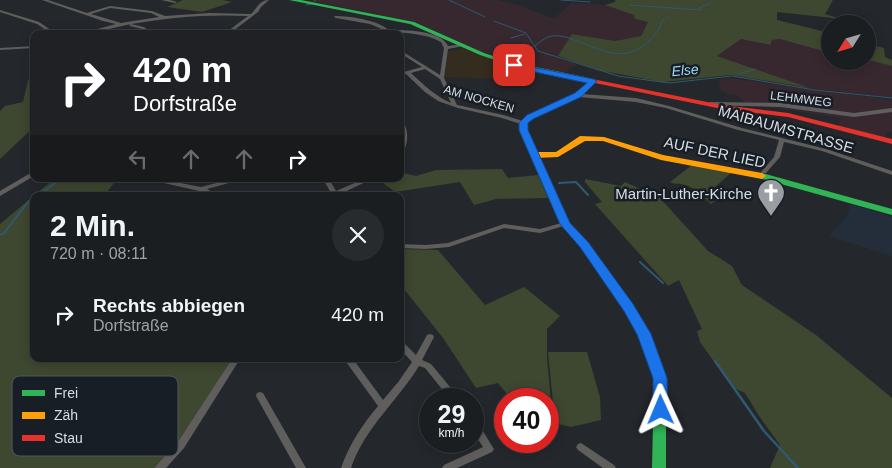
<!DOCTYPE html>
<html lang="de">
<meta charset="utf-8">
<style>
:root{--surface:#1b1e21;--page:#282b2e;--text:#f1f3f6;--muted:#a0a2a5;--line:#393c3f}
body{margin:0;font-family:Helvetica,sans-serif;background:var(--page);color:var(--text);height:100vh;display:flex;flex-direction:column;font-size:19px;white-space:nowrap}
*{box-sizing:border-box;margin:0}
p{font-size:16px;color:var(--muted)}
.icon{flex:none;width:28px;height:28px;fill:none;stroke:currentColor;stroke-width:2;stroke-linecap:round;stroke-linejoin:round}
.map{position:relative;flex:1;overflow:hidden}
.side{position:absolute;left:30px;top:192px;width:374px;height:170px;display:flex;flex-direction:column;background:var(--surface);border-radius:10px;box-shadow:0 2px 12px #0003,0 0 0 1px var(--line)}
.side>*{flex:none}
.top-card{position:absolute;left:30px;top:30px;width:374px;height:152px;border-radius:10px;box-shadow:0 2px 12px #0003,0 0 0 1px var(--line);background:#202124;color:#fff;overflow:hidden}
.needle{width:32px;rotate:233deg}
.tools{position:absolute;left:821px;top:15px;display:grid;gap:10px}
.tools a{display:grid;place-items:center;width:55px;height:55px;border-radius:50%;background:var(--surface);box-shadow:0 2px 12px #0003,0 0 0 1px var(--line);font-size:25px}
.speed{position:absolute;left:419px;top:388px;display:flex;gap:10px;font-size:25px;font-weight:700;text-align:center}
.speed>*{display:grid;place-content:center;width:65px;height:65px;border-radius:50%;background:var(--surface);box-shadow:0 2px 12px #0003,0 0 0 1px var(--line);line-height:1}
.speed small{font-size:12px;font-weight:400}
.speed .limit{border:8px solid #d22;background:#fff;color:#111}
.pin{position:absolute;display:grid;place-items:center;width:42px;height:42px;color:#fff;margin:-21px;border-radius:10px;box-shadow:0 2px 8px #0006}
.me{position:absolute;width:55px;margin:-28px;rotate:359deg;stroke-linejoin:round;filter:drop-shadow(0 0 4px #0008)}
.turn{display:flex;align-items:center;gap:18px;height:105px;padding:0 20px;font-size:22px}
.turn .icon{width:65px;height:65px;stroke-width:2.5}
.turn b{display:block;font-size:35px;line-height:42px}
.lanes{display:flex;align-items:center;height:48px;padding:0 20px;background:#0003;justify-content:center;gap:25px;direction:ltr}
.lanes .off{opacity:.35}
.round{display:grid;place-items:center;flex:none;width:52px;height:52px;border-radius:26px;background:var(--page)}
.headline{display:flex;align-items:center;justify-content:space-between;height:85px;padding:0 20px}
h1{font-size:30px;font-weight:800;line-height:38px}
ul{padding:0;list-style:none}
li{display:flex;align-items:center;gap:15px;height:75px;padding:0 20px}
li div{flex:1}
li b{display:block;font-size:19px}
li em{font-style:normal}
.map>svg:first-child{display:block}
.commercial{fill:#342c1f}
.industrial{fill:#372830}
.built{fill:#242e3b}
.green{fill:#3e472f}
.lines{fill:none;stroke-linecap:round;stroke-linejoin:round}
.stream-far2{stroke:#2f5970;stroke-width:1}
.stream-far1{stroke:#2f5970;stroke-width:2}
.stream{stroke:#2f5970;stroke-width:2.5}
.street{fill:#5f5e5d;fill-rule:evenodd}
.fast{fill:#30b455;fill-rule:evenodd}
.slow{fill:#ff9f0a;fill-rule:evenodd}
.jam{fill:#e5322d;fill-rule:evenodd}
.route{fill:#1a73e8;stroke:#114b97}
.labels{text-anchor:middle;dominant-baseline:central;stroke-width:5;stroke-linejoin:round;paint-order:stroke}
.far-street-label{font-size:12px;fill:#d9dde3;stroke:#171e26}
.far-water-label{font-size:14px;font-style:italic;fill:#9ed8f9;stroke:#171e26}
.street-label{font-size:15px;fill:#d9dde3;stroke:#171e26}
.poi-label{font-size:15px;fill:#d9dde3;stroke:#171e26;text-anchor:end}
.key{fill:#171e26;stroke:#51575f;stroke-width:1}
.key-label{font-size:14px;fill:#d9dde3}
</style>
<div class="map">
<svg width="892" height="468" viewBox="0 0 892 468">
<rect width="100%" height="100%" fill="#24282c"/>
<path class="commercial" d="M462 48 506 65 533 71 512 82 498 79 445 77 448 52Z"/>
<path class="industrial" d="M308 0H496L518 5 554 19 571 3 605 5 634 15 635 19 648 22 641 36 615 41 572 34 557 58 576 64V66L570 67 565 74 511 62 484 53 415 22Z
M741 39 769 45 771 40 780 39 830 53V61L868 60 892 66V98L810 88 716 57Z
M729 78 892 100V132L888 131 885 138 839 126 840 118 746 103 736 95 726 94 720 88 719 79Z"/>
<path class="built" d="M851 204 892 217V256L829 236 846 218Z"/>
<path class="green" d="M183 0H223L232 2 202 12 167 7Z
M615 0H833L825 14 842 19 777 12V20L830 33V53L780 39 772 40 770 45 741 39 717 56 810 88 731 75 663 82 602 71 558 56 572 34 615 41 641 36 648 22 635 19 634 15 605 5 615 2Z
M868 44 884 48 885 57 892 60V66L868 60Z
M34 79V127L0 159V111L5 106 23 102 28 80Z
M692 165 732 172 705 196 715 201 711 204C704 198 695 187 685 185 679 183 676 185 670 182Z
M502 169 508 178 538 175 548 198 496 199 474 205 460 182 395 192 378 179H400V172L416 176 436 170Z
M54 179H117L104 196H34V359H232L179 444 156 468H0V224Z
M585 179 621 186 625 182 660 198 708 251 732 266 742 285 816 335 892 398V468H770L780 445 759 416 745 393 732 387 700 342 697 331 702 329 679 280 668 286 595 204 602 202 585 182Z
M400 249 438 250 485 305 524 287 560 316 547 329V358L553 425H548V399H511L498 383 476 388 443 338 400 284Z
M548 352H587L600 397 601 420 571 427 555 423Z"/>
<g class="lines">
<path class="stream-far2" d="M449 0 485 17
M561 0 590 2
M314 1 316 0
M306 5 312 4
M630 5 700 10 699 8 711 3
M668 17H670
M494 21 526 33 538 51 618 76 669 83 732 76 815 90 892 98
M511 38 525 34
M535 46C539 43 543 39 548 37 571 28 610 68 640 48 646 44 653 38 657 32 660 28 661 22 664 19
M738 74 755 69
M59 180 61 179"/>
<path class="stream-far1" d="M559 183 576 182 588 195
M37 196 61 179
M0 235 4 233 28 202 34 199
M640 262 663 283"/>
<path class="stream" d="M715 361 764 431 798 468"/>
<path class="street" d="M42 0H48L87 13 110 6 152 11 165 16 209 13 251 14C257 9 259 0 269 0L261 7 258 12 229 34H224L248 16C208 14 170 17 131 24L144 27 153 34H148L142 29 130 26 129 25 131 24 87 34H79L116 24 103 21ZM110 8 151 13 159 17 121 23 91 14Z
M161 0H170L177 2 175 3Z
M0 10 39 22 57 34H52L37 24 0 12Z
M335 16C350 16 377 20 389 30 404 30 441 30 448 46L463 44V46L448 49 444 78 457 105 462 106 503 115 523 121 532 114 576 94 593 80H595V82L582 94 636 98 669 106 742 128 826 149 892 171V175L822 151 784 142 780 157 766 173H762L761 172 762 171 774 157 779 140 738 130 666 108 636 102 579 97 536 116 524 125 502 118 458 108 438 101 425 92 406 74 400 75V73L422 67 400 53V50L440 75 444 48 441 42C413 27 366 34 334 34L345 32 384 30 370 24 336 18 334 17ZM425 69 440 79 451 103C435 96 424 85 411 73Z
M34 46V48L0 50V48Z
M710 102 781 103 854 113 892 108V112L854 117 781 107 708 105 707 104Z
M400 118 402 119C409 131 409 142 402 154L400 155V147L402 136Z
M34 171V176L0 196V191Z
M165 179H171L170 181 201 187 232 179H241L240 180 207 189 217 195 218 196H211L199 191 164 183 163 182Z
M323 179H329L336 191 364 179H372L336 196H328L331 193Z
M565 222 568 224 567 225 540 233 504 228 449 247 426 249 400 248V244L426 245 448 243 504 224 540 229Z
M430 334 433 335 434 337 422 360 431 364 460 399H450L425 368 419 366C397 402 365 427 351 468H341C349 445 362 425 378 406L344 359H353L383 400 399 381 412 362 400 349V341L403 342 416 355 427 335Z
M232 359H240L184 448 166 468H155L157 465 178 442Z
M260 392 263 393 306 468H296L256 396 257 393Z
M472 417 475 418 492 446 494 449 492 452 457 468H442L444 465 483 447 472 430Z
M581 443 614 465 616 468H603L578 450 576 447 578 444Z"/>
<path class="fast" d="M289 0H301L414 22 484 53 516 63 585 77 589 79 585 81 512 66 480 55 410 24Z
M521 121H524L528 123 527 130 569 223 588 242 633 305 657 350 666 378V468H652L654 378 645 350 624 310 580 246 560 224 519 130Z
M762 173 892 209V215L759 178 758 176Z"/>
<path class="slow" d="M580 136 604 137 663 155 762 173 766 176 762 179 661 160 603 141H585L558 157 536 158 532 155 536 152H556Z"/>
<path class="jam" d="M582 77 722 105 788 113 892 139V144L788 117 722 109 585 81H582Z"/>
</g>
<path class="route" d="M511 63 593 79 597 81 581 97 533 119 528 123V130L570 223 588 242 633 304 651 334 667 378 668 410 666 415 661 416 655 415 653 410V378L637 334 624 311 580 247 560 224 519 130V123L527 115 575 93 587 83 511 67Z"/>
<defs>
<symbol id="church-pin" viewBox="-11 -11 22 30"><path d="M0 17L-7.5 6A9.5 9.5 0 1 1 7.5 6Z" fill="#9a9ea3" stroke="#171e26"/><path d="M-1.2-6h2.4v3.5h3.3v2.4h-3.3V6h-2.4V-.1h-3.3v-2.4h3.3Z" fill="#fff"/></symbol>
</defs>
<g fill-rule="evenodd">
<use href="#church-pin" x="755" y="177" width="32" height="43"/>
</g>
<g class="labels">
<g class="far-street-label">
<text transform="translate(479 99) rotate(16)">AM NOCKEN</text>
<text transform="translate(801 99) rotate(7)">LEHMWEG</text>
</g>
<g class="far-water-label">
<text transform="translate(685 70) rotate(-5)">Else</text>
</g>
<g class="street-label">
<text transform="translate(786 129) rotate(16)">MAIBAUMSTRASSE</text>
<text transform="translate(715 152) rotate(12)">AUF DER LIED</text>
</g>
<g class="poi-label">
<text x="752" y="193">Martin-Luther-Kirche</text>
</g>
</g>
<rect x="12" y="376" width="166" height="80" rx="8" class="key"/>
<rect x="22" y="390" width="23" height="6" fill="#30b455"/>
<rect x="22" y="412" width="23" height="7" fill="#ff9f0a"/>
<rect x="22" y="435" width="23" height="6" fill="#e5322d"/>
<g class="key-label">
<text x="54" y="398">Frei</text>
<text x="54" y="420">Zäh</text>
<text x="54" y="443">Stau</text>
</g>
</svg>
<div class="tools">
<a><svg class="needle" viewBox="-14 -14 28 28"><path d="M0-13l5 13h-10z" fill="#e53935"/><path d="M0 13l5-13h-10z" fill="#a0a2a5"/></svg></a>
</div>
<div class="speed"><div>29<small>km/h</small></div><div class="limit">40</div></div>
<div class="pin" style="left:514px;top:65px;background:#d93025"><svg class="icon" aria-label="arrive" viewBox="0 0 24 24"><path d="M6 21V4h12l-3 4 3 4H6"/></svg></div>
<svg class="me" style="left:661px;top:410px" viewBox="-20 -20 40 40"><path d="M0-17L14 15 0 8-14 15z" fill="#1a73e8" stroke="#fff" stroke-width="4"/></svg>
<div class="top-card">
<div class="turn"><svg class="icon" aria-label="right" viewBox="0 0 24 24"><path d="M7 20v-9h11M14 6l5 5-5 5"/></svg><div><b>420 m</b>Dorfstraße</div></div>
<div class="lanes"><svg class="icon off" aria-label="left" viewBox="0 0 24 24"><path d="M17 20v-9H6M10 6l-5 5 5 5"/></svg><svg class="icon off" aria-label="ahead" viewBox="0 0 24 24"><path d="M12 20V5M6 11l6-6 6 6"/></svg><svg class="icon off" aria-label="ahead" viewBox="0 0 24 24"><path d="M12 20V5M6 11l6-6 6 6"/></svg><svg class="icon" aria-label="right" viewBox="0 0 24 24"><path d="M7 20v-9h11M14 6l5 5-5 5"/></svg></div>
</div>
<section class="side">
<div class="headline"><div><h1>2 Min.</h1><p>720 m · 08:11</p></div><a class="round"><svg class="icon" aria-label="close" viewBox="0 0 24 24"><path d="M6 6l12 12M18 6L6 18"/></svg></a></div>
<ul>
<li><svg class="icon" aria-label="right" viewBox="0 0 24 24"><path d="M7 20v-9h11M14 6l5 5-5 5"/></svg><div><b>Rechts abbiegen</b><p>Dorfstraße</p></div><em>420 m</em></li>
</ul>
</section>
</div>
